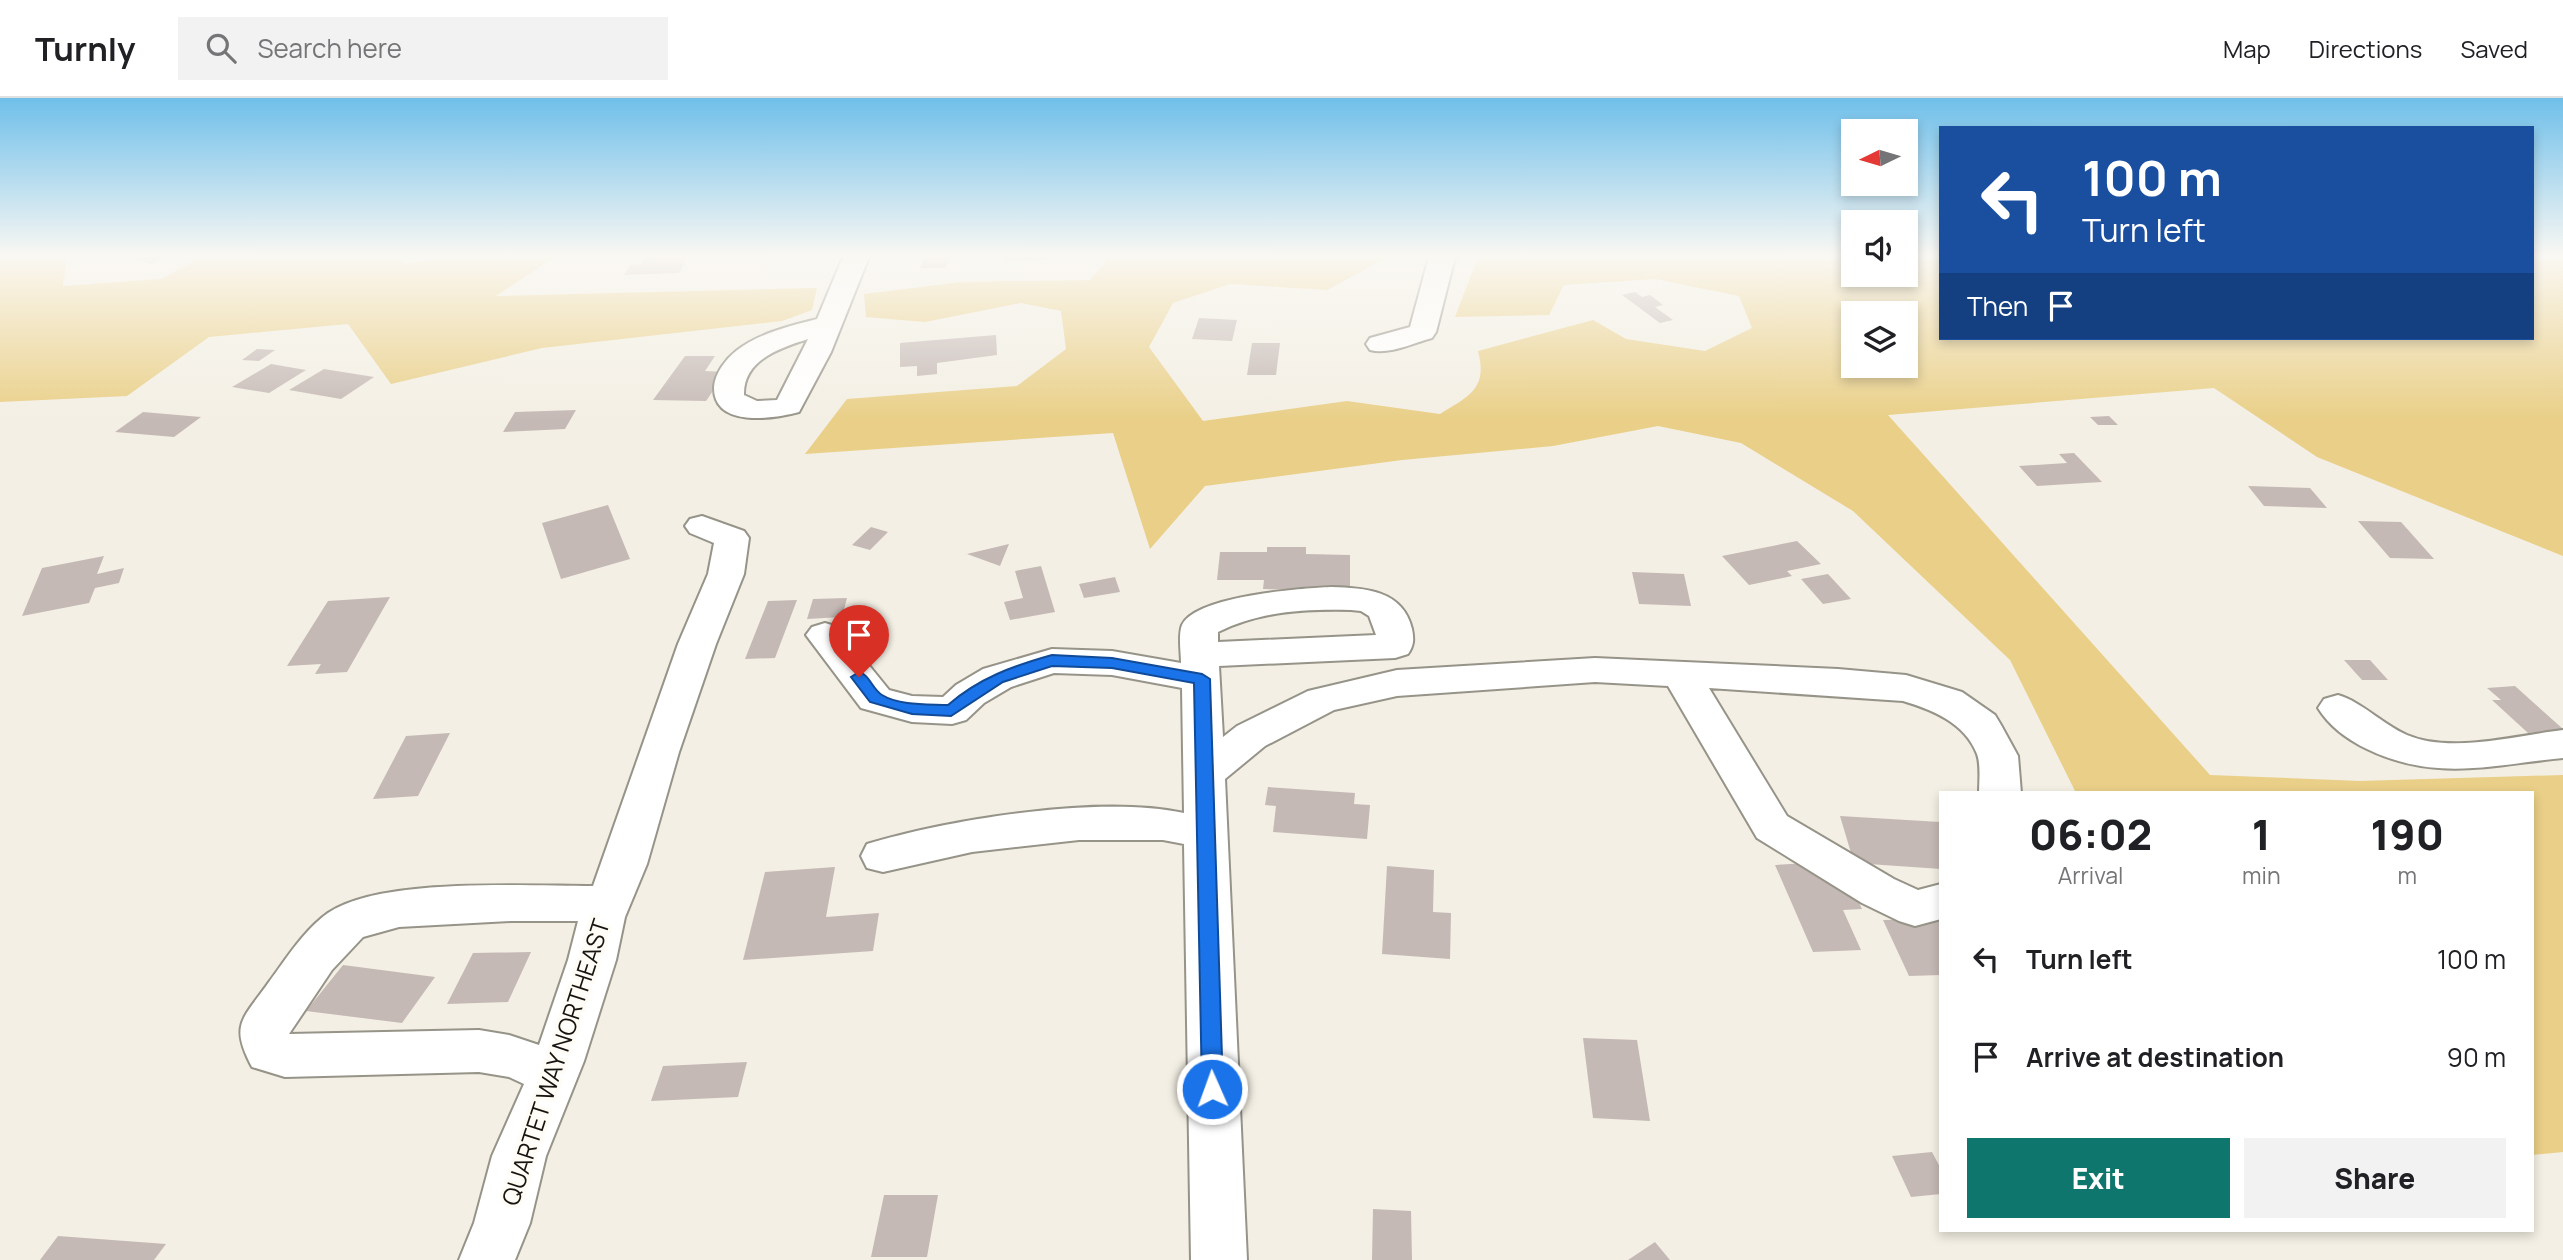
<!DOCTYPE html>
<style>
:root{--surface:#fff;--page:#f2f2f2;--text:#202124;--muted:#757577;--line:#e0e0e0;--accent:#0f766e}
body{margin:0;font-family:Manrope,sans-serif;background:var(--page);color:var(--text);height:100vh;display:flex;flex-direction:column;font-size:26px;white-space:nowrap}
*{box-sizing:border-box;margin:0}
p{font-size:23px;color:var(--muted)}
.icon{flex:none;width:38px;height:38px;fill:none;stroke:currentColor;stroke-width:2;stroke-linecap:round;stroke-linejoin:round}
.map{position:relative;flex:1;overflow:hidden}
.side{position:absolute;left:1939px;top:693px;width:595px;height:441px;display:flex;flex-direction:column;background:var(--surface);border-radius:0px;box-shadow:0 4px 10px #0003}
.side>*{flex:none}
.top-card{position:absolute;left:1939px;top:28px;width:595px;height:214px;border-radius:0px;box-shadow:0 4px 10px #0003;background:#1a4fa0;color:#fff;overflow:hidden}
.needle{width:46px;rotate:265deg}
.buttons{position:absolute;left:1841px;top:21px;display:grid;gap:14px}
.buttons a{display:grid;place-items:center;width:77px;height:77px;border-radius:0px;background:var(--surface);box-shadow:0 4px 10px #0003;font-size:35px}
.pin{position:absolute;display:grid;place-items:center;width:60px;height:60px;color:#fff;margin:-72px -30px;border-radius:50% 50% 50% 0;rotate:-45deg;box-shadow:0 0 7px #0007}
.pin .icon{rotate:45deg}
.me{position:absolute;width:77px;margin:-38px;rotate:358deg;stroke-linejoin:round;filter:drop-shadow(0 0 5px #0008)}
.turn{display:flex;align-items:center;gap:24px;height:147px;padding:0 28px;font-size:32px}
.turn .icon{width:91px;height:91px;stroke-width:2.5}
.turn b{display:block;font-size:49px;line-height:60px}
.then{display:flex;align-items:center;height:66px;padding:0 28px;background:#0003;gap:14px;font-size:26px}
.eta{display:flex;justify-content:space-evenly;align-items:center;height:119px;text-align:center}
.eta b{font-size:42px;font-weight:800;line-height:49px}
.button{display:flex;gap:14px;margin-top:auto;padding:14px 28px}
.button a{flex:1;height:80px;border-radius:0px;background:var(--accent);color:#fff;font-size:28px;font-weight:800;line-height:80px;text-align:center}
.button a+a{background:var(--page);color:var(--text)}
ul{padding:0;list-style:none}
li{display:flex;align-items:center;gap:21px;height:98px;padding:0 28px}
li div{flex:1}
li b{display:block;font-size:26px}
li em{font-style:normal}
header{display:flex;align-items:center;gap:42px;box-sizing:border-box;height:98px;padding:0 35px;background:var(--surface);border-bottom:2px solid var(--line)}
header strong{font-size:33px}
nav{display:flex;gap:38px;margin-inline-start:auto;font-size:24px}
.search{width:490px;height:63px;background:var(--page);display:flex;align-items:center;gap:18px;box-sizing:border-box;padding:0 24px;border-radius:0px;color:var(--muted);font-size:26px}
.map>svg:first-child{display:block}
.green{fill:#e9cf87;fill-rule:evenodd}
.building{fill:#c5b9b5}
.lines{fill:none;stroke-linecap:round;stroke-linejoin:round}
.minor-casing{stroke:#969388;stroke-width:4}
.minor{fill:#fff;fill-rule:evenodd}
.route{fill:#1a73e8;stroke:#114b97;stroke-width:2}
.labels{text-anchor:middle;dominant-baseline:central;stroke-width:7;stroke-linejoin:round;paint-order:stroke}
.near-street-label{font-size:24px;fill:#151410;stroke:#fffcf6}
</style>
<header>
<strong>Turnly</strong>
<div class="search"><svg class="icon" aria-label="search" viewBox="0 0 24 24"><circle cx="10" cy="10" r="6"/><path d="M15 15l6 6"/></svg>Search here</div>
<nav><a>Map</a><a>Directions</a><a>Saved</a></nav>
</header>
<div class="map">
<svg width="2563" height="1162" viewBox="0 0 2563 1162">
<rect width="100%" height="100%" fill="#f3efe4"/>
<path class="green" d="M0 159H67L63 188 161 181 201 159H395L405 166 448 159H555L496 198 817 190 812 212 782 223 542 250 391 286 348 226 209 239 127 298 0 304Z
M1104 159H1388L1327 192 1230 186 1173 205 1149 249 1203 323 1347 303 1440 316C1469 298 1488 291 1478 253L1593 222 1626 241 1705 253 1752 230 1739 198 1655 181 1564 187 1549 217 1455 219 1478 159H1853V177H1906V159H1941V240H2532V159H2563V458L2317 359 2214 290 1888 317 2210 677 2360 683 2563 677V1054L2532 1057V695H2076L2010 562 1853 413 1741 345 1658 328 1553 348 1402 362 1205 388 1150 451 1113 335 805 356 847 301 1017 288 1066 251 1061 213 1021 205 925 224 866 219 864 196 961 184 1090 182 1105 165ZM1853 215H1906V268H1853Z"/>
<path class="building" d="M127 159H160L164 160 152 166Z
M645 159H688L679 175 624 177 630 167 641 166Z
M924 159H949L946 170H920Z
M1006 159H1051V161L1005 163Z
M1635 194 1642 199 1650 197 1663 207 1655 209 1673 222 1660 225 1622 197Z
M1199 220 1237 222 1232 243 1192 241Z
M996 237 997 257 937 265V276L917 278V268L900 269V245Z
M1252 245H1280L1276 277H1247Z
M257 251 275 252 259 263 242 262Z
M685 258H715L705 273 726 274 706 303 653 302Z
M271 266 306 272 269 295 232 289Z
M324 271 374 279 341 301 289 292Z
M576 312 565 331 503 334 515 314Z
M143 314 201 319 174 339 115 334Z
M2109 318 2118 327H2098L2090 319Z
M2074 355 2102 384 2037 388 2019 368 2067 365 2059 356Z
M2248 388 2310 390 2327 410 2264 408Z
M608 407 630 461 561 481 542 425Z
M2358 423 2401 424 2434 461 2390 460Z
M871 429 888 434 870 452 852 447Z
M1797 443 1821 466 1787 473 1792 478 1749 487 1722 458Z
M1009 446 1000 468 967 456Z
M1267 449H1306V456L1350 457V493L1263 491 1264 482H1217L1220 454H1267Z
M104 458 97 476 124 470 119 485 95 490 89 505 22 518 42 470Z
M1041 468 1055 514 1010 522 1004 504 1023 500 1015 473Z
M1632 474 1684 476 1691 508 1639 506Z
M1828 476 1851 501 1823 506 1801 481Z
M1115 479 1120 494 1084 500 1079 486Z
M390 499 347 574 315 576 321 566 287 568 328 503Z
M847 500 842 519 807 521 813 501Z
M797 502 775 560 745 561 768 503Z
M2344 562H2370L2388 582H2362Z
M2515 588 2563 631V632L2528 635 2492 602H2501L2487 590Z
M450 635 418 698 373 701 406 638Z
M1268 689 1355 695 1354 706 1370 707 1367 741 1273 734 1276 708 1265 707Z
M1840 718 1940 724 1941 771 1854 765Z
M1824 764 1847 780 1862 811 1843 812 1861 852 1813 854 1775 767Z
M1387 768 1434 772 1433 814 1451 815 1450 861 1382 856Z
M835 769 826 819 879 815 873 853 743 862 765 774Z
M1941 821V877L1909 878 1883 822Z
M531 854 508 904 447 906 473 855Z
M343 867 435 879 402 925 306 913Z
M1583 940 1637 942 1650 1023 1593 1020Z
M747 964 738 999 651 1003 663 968Z
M1932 1054 1941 1071V1096L1911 1099 1892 1058Z
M884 1097H938L927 1159H871Z
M1373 1111 1411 1113 1412 1162H1372Z
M58 1138 166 1146 154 1162H40Z
M1655 1144 1670 1162H1628Z"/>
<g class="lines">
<defs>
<path id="minor" d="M843 159H869L831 254 799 314C773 321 713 330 714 289 715 275 726 261 736 253 759 235 790 228 817 221ZM808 241 777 302 757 303 744 297C743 262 780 250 808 241Z
M1429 159H1455L1436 234 1432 240C1413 245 1390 257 1370 252L1366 246 1370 240 1410 229Z
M702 418 744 433 749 440 744 476 716 546 679 654 647 766 625 819 616 862 584 963 546 1058 530 1125 515 1162H459L474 1125 492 1058 524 986 509 979 479 974 285 979 252 969C229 926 243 921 269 884 286 861 304 832 328 815 381 779 528 788 593 788L678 546 708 476 714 445 690 435 685 428 690 421ZM511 823H578L568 862 539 947 509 937 479 932 289 936 332 872 363 839 399 829Z
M1332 489C1365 490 1403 492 1412 531 1414 541 1414 547 1408 556L1395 560 1219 568 1223 639 1237 628 1308 593 1397 572 1595 560 1838 571 1906 577 1962 594 1995 617 2001 627 2018 658 2021 695H1979C1979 683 1981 667 1977 656 1965 625 1933 612 1903 603L1709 590 1787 718 1894 781 1918 792 1941 786V821L1915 828 1899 823 1862 805 1757 740 1668 588 1595 584 1397 598 1334 612 1265 648 1225 681 1247 1162H1191L1184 746 1163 742H1079L972 754 883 774 867 770 861 758 867 746C950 721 1099 697 1184 715L1182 590 1112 577 1054 575 1011 589 984 605 966 622 952 626 912 624 861 610 806 537 812 529 825 525 838 529 889 592 912 598 943 599 956 587 983 571 1052 551 1112 553 1181 565C1181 554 1178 537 1182 527 1195 498 1303 490 1332 489ZM1351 512 1361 513 1369 518 1376 537 1218 544V534C1260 513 1305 511 1351 512Z
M2338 597C2362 604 2382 626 2407 637 2451 656 2517 637 2563 632V660C2492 667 2435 684 2367 651 2348 642 2329 628 2318 610L2324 601Z"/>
</defs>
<use href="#minor" class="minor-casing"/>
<use href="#minor" class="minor"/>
</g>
<linearGradient id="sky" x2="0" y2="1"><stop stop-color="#6fbfea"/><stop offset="0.49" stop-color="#faf8f3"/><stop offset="1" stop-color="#faf8f3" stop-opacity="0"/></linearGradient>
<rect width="2563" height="322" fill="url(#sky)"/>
<path class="route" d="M1052 557 1112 560 1202 576 1210 581 1223 991 1220 998 1212 1000 1205 998 1202 991 1194 585 1112 570 1052 568 1003 584 951 618 912 616 870 604 851 579 859 574C870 577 872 591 882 597 900 608 928 606 948 607 979 580 1013 568 1052 557Z"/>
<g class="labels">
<g class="near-street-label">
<text transform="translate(555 964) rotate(-72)">QUARTET WAY NORTHEAST</text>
</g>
</g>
</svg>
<div class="buttons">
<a><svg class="needle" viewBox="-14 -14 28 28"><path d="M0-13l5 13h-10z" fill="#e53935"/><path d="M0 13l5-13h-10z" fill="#757577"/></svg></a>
<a><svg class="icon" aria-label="sound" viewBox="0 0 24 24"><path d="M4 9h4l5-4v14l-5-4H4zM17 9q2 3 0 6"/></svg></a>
<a><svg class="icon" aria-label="layers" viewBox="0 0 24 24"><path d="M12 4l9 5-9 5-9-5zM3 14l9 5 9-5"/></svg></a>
</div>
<div class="pin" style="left:859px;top:579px;background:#d93025"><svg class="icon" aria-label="arrive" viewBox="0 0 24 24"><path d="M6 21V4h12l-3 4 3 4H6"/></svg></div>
<svg class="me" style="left:1212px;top:991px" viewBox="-20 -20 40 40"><circle r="17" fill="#1a73e8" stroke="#fff" stroke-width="3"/><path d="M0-11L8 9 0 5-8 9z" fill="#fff"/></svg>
<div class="top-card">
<div class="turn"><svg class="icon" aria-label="left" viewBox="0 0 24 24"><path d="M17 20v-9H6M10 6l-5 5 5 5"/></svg><div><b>100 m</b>Turn left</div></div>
<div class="then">Then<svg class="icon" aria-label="arrive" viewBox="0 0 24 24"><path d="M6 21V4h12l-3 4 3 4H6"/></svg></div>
</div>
<section class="side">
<div class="eta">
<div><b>06:02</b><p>Arrival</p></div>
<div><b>1</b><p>min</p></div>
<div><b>190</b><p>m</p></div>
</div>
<ul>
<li><svg class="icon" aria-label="left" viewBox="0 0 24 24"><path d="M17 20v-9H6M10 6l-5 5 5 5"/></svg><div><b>Turn left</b></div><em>100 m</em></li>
<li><svg class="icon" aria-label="arrive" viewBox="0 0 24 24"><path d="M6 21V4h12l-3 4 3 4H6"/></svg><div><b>Arrive at destination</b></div><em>90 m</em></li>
</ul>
<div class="button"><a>Exit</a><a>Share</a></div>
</section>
</div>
